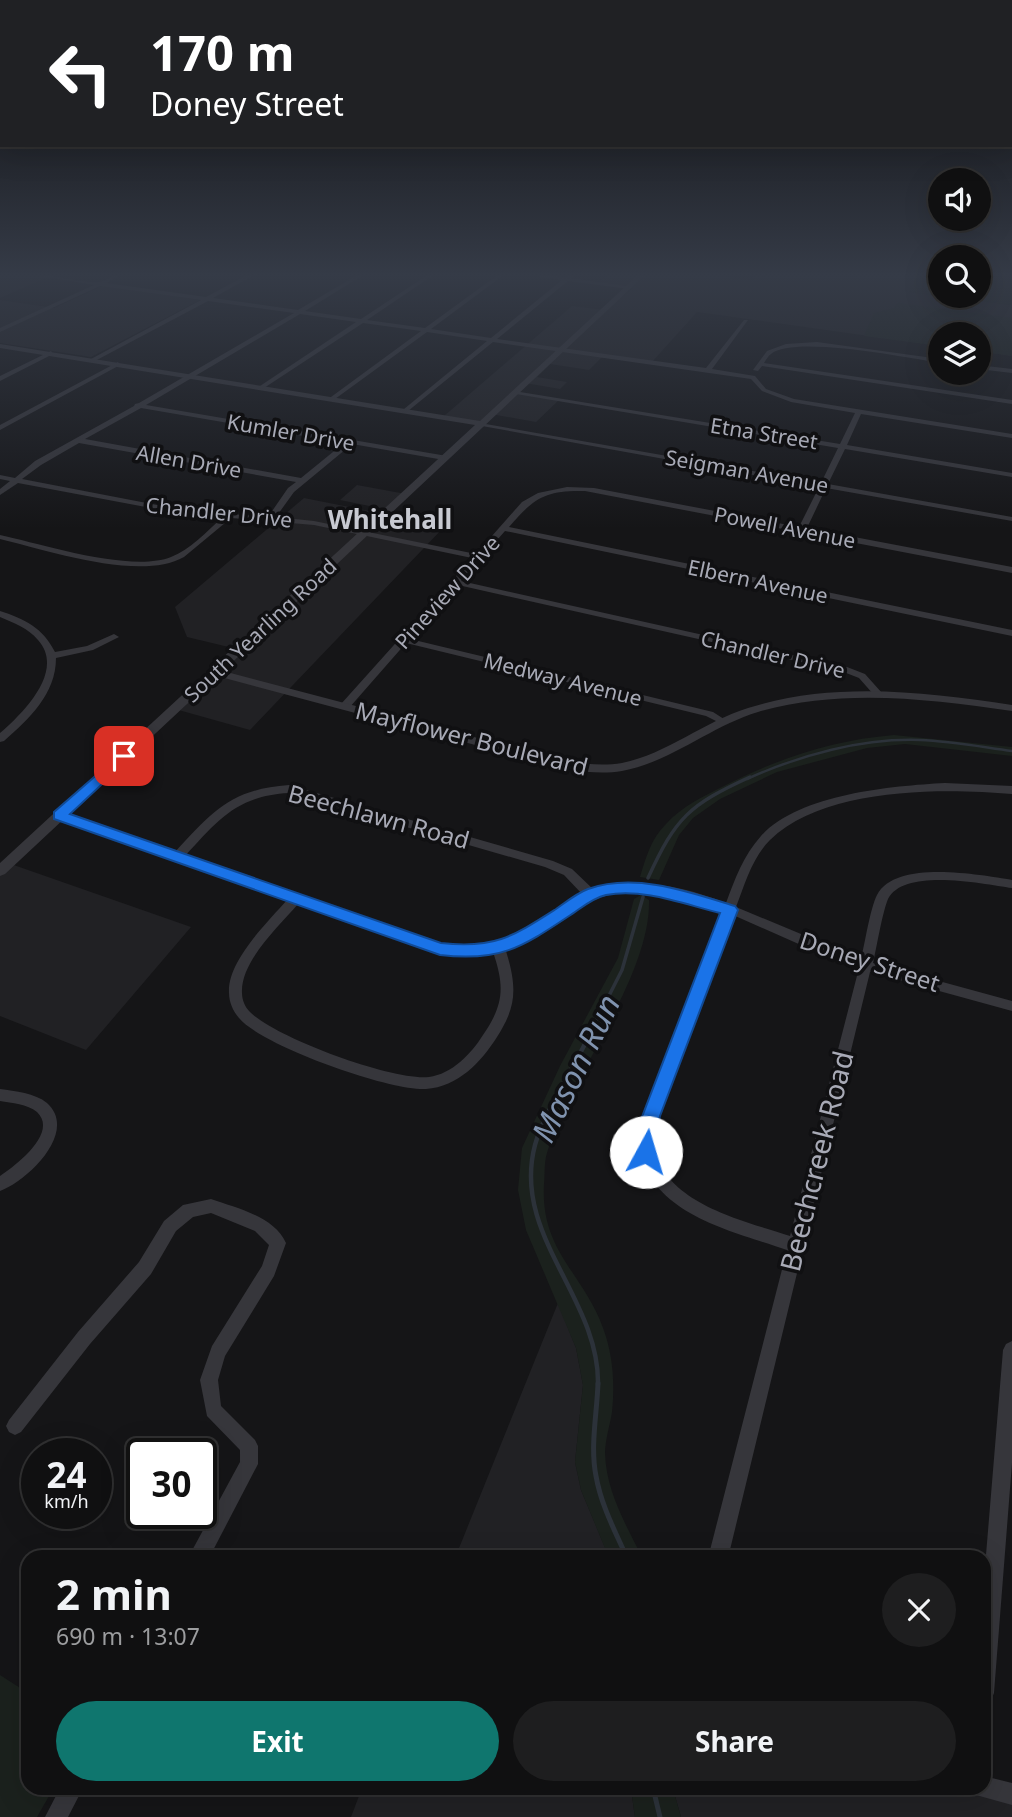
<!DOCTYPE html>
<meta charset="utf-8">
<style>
:root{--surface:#101011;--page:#1e1e1f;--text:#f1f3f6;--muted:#9c9d9f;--line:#303031;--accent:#0f766e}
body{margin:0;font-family:"Noto Sans",sans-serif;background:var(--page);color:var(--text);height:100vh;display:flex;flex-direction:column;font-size:26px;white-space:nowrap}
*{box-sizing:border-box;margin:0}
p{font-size:23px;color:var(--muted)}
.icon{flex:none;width:38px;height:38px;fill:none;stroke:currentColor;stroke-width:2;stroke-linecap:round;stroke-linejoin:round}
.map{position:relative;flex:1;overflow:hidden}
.panel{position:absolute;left:21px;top:1550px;width:970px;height:245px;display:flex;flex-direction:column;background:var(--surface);border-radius:21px;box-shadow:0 7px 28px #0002,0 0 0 2px var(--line)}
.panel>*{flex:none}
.guide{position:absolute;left:0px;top:0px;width:1013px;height:147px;box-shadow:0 7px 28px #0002,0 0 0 2px var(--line);background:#202124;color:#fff;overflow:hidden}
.tools{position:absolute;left:928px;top:168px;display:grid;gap:14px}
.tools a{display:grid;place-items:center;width:63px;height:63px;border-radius:50%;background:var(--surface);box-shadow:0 7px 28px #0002,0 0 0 2px var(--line);font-size:35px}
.speed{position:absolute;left:21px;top:1438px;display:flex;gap:14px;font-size:35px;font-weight:700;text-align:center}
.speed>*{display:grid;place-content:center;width:91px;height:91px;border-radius:50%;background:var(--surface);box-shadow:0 7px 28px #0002,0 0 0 2px var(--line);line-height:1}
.speed small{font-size:18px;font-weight:400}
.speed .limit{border:4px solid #111;border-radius:10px;background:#fff;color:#111}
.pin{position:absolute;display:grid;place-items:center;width:60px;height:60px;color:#fff;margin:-30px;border-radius:14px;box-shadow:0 4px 10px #0006}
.me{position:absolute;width:77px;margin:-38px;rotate:6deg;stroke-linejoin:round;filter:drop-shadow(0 0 5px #0008)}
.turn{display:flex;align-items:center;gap:24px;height:147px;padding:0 35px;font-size:32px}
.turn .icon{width:91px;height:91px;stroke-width:2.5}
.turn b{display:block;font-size:49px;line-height:60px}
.round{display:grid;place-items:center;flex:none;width:74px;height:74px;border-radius:37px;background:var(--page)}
.overview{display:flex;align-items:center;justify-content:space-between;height:119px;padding:0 35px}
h1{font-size:42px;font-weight:700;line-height:52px}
.primary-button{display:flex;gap:14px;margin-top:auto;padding:14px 35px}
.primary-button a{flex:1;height:80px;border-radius:42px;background:var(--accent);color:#fff;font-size:28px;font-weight:700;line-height:80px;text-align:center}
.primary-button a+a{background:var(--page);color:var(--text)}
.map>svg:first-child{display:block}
.built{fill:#212124}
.green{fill:#1b211d}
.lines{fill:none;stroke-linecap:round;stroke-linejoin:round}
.stream-far3{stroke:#2c323a;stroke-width:2.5}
.stream-far2{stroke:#2c323a;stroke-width:3.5}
.stream-far1{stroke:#2c323a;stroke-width:4.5}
.stream{stroke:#2c323a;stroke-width:5}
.minor{fill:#36363b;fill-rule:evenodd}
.tertiary{fill:#36363b;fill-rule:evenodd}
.route{fill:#1a73e8;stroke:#114b97;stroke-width:2}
.labels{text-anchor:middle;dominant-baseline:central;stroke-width:7;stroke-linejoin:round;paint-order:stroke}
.far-street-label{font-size:21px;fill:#a8aab6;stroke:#101012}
.street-label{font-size:24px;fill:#a8aab6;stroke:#101012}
.far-district-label{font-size:26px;font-weight:bold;fill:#c8cad2;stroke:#101012}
.near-street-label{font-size:28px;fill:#a8aab6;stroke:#101012}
.near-water-label{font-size:32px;font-style:italic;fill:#8093af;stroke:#101012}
</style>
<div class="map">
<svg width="1012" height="1817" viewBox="0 0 1012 1817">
<rect width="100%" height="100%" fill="#151517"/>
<path class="built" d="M0 274H55L0 298Z
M608 274H704L751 280 756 274 856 277 858 274H918L910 292 1012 305V356L978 351V334H940V346L697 312 652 362 604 355 589 370 550 364 537 377 567 382 560 389 525 383 516 392 559 400 536 422 491 414 482 423 444 416 572 306 604 310 633 288 598 283Z
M102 286 200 300 91 357 0 343V300L54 308Z
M357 485 406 494 389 510 340 500Z
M304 498 445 526 250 730 175 709 237 649 187 637 175 607Z
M8 863 191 927 86 1050 0 1016V871Z
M558 1303 576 1348 583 1385 575 1462 581 1490 609 1557 455 1558Z
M362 1788 631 1789 635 1817H351Z
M673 1789H964L1012 1801V1817H681Z"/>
<path class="green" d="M918 274H940V296L909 292Z
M978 276 1012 280V305L941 296H978Z
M898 303 1012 318V356L978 351V334H940V346L864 336 874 313 894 308Z
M894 735 1012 747V756L905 744 867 748 777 772 720 799 693 818 679 835 659 880 640 877C646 857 651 839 666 824 682 806 704 796 724 786 779 758 833 740 894 735Z
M641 895 649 900C651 976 570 1077 547 1153 544 1162 545 1174 544 1184 540 1251 584 1274 603 1328 613 1354 615 1384 612 1412 610 1425 605 1440 605 1453 606 1491 626 1525 642 1557L609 1558 581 1490 575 1462 583 1385 576 1348 526 1230 518 1190 522 1148 560 1066 618 958 634 899Z
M0 1675 28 1693V1788L53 1789 37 1817H0Z
M631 1789H673L681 1817H635Z"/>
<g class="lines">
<path class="stream-far3" d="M747 779C800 755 862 738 920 740 951 741 982 747 1012 751"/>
<path class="stream-far2" d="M648 878C676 817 689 805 750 777
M584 1045 622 970 643 897"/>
<path class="stream-far1" d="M585 1044C571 1071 542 1118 535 1145 511 1235 600 1298 598 1385"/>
<path class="stream" d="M598 1383C597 1414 590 1446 596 1476 601 1505 615 1531 627 1558
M653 1788 660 1817"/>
<path class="minor" d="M29 274C51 274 74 282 97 282 106 282 113 274 123 274L106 283 206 297 249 274H256L213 298 298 310 359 274H365L305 311 361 319 429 274H435L367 320 425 328 499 274H505L431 329 491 338 562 280 524 274 566 277 569 274H575L571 278 632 287 629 289 568 281 497 339 706 368 744 320H748L712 369 755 376 766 389 794 399 1012 434V438L861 414 847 445 1012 473V477L845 449 828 484 1012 517V521L826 488 807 528 1012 567V573L585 491C545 490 534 498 509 527L1012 630V636L505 531 461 581 847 667 865 674 882 693 877 696 874 695 859 678 841 671 458 585 410 639 713 712 727 721 722 724 706 716 406 643 349 708H341V704L472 558 314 525 231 518 184 557C140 582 47 550 0 539V535C42 544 131 573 171 557 190 550 207 531 222 518L183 514 18 483 0 495V489L10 481 0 479V475L15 478 35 461 134 406 135 404 139 403 294 313 208 301 93 362 91 359 201 300 100 286 0 332V328L94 285ZM300 314 356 322 260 386V388H264L363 323 421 331 331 397V399H335L427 332 487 341 404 409V411H408L493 342 751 379 762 391 791 402 855 413 840 444 514 391V393L516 394 838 448 821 483 480 423 479 424 482 426 819 487 799 527 594 488 567 487 538 493 522 502 476 554 314 521 276 517 294 492 352 444 444 460 448 458 447 456 146 405ZM141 408 344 443 301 478 85 439ZM79 443 296 482 288 488 268 517 183 510 22 479 41 465Z
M817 342 940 359V363C908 358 794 335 771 354 768 356 766 360 764 363L1012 400V404L762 366 758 371 753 370 767 351 786 344Z
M51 351 53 354 0 381V376Z
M118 362 120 365 0 430V425Z
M978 365 1012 369V373L978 369Z
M0 611C25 619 43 628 55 652L87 646 114 634 119 637 93 650 56 658C56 694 29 719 4 741L0 742V733C22 714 66 671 38 640 28 628 14 623 0 617Z
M945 783 1012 786V794C942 788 824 787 770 840 752 858 745 884 736 907L861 959C865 943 870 909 877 895 896 859 980 875 1012 880V888C984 884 904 867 888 899 882 914 877 946 873 963L1012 1001V1011L870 972 728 1558H708L787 1250C733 1231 651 1215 640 1148 638 1138 641 1126 643 1116L722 911C677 894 625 880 581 907 555 922 534 941 506 951 517 987 517 1006 497 1037 481 1062 458 1087 426 1089 390 1091 262 1046 239 1018 233 1011 229 1002 229 993 227 961 267 923 287 900L55 819 53 816 55 813H63L175 852C212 812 231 789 289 785L553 861 572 869 594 890C639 877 682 886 726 903 735 879 743 856 761 836 799 794 891 786 945 783ZM289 793 545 867 564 875 583 895C552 910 526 940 491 946 474 948 457 946 441 944L185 856C219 819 237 796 289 793ZM298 904 440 954 470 956 494 955C505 988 503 1006 483 1035 471 1054 452 1074 429 1077 393 1081 276 1038 250 1012 245 1007 242 1000 242 993 240 962 279 926 298 904ZM733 915 828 957 859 968 790 1236C745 1221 665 1204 655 1148 653 1139 656 1126 657 1116Z
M0 1089C15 1091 35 1093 47 1103 79 1132 27 1181 0 1191V1176C15 1166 59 1133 37 1112 27 1104 12 1103 0 1101Z
M211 1199C236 1208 274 1216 286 1243L274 1276 225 1356 218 1380 221 1406 255 1440 258 1446V1464L209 1558H188L240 1462V1450L207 1416 200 1380 212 1346 262 1266 269 1245 255 1231 211 1213 193 1217 176 1231 151 1274 90 1344 21 1432 15 1435 9 1432 6 1426 9 1420 78 1332 139 1262 164 1221 183 1205Z
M1012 1341V1463L994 1693 991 1700 984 1703V1579L1003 1350 1006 1344Z
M984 1776 1012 1783V1805L976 1795 974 1788H984Z
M60 1788H83L68 1817H45Z"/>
<path class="tertiary" d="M639 274H646L223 671 569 762C587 764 604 766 622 763 667 754 705 721 748 708 834 681 925 692 1012 705V711C928 699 841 688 758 712 711 726 671 762 622 771 604 774 587 772 569 770L217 676 5 874 0 876V863L475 425 0 348V344L480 421Z"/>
</g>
<linearGradient id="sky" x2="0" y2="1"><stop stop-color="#0c0c0d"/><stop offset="0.52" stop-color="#353b47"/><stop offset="1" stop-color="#353b47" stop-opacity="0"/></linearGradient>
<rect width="1012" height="529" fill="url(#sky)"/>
<path class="route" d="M124 751 131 756 129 759 70 814 441 943C494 949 512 937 556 909 566 902 577 893 588 889 635 872 690 892 735 906L738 910 660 1116 653 1159 646 1161 639 1159 637 1130 720 913C683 904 644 888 606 895 592 898 580 909 569 916 521 948 499 962 440 955L54 819V812Z"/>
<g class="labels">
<g class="far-street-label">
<text transform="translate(291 432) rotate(10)">Kumler Drive</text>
<text transform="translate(764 433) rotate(9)">Etna Street</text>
<text transform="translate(189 461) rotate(10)">Allen Drive</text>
<text transform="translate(747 471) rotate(10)">Seigman Avenue</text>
<text transform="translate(219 512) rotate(6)">Chandler Drive</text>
<text transform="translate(785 527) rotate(11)">Powell Avenue</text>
<text transform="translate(758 581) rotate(12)">Elbern Avenue</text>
<text transform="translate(447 592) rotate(-48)">Pineview Drive</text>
<text transform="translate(260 630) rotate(-43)">South Yearling Road</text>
<text transform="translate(773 654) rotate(13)">Chandler Drive</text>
<text transform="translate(563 679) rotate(14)">Medway Avenue</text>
</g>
<g class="street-label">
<text transform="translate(472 738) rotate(14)">Mayflower Boulevard</text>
<text transform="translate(379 816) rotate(15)">Beechlawn Road</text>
<text transform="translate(870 961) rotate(18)">Doney Street</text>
</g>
<g class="far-district-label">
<text x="390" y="519">Whitehall</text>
</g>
<g class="near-street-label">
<text transform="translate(816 1161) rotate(-76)">Beechcreek Road</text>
</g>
<g class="near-water-label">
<text transform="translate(575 1068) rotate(-64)">Mason Run</text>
</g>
</g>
</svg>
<div class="tools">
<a><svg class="icon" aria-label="sound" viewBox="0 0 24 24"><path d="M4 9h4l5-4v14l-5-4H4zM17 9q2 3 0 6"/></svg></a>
<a><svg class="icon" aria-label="search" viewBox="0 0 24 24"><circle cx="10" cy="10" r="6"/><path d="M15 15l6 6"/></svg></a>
<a><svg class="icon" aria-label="layers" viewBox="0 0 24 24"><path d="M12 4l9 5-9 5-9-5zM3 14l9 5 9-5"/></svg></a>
</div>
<div class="speed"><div>24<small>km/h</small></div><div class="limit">30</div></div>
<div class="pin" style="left:124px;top:756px;background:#d93025"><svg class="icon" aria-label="arrive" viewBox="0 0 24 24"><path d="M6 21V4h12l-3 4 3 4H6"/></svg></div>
<svg class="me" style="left:646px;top:1152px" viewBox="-20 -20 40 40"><circle r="19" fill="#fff"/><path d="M0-13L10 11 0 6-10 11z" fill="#1a73e8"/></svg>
<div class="guide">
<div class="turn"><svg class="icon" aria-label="left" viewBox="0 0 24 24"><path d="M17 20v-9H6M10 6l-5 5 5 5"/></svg><div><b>170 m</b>Doney Street</div></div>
</div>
<section class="panel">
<div class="overview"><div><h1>2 min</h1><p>690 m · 13:07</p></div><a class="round"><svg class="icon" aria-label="close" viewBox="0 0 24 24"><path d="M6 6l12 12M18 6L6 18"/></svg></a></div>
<div class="primary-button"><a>Exit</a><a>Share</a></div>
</section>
</div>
